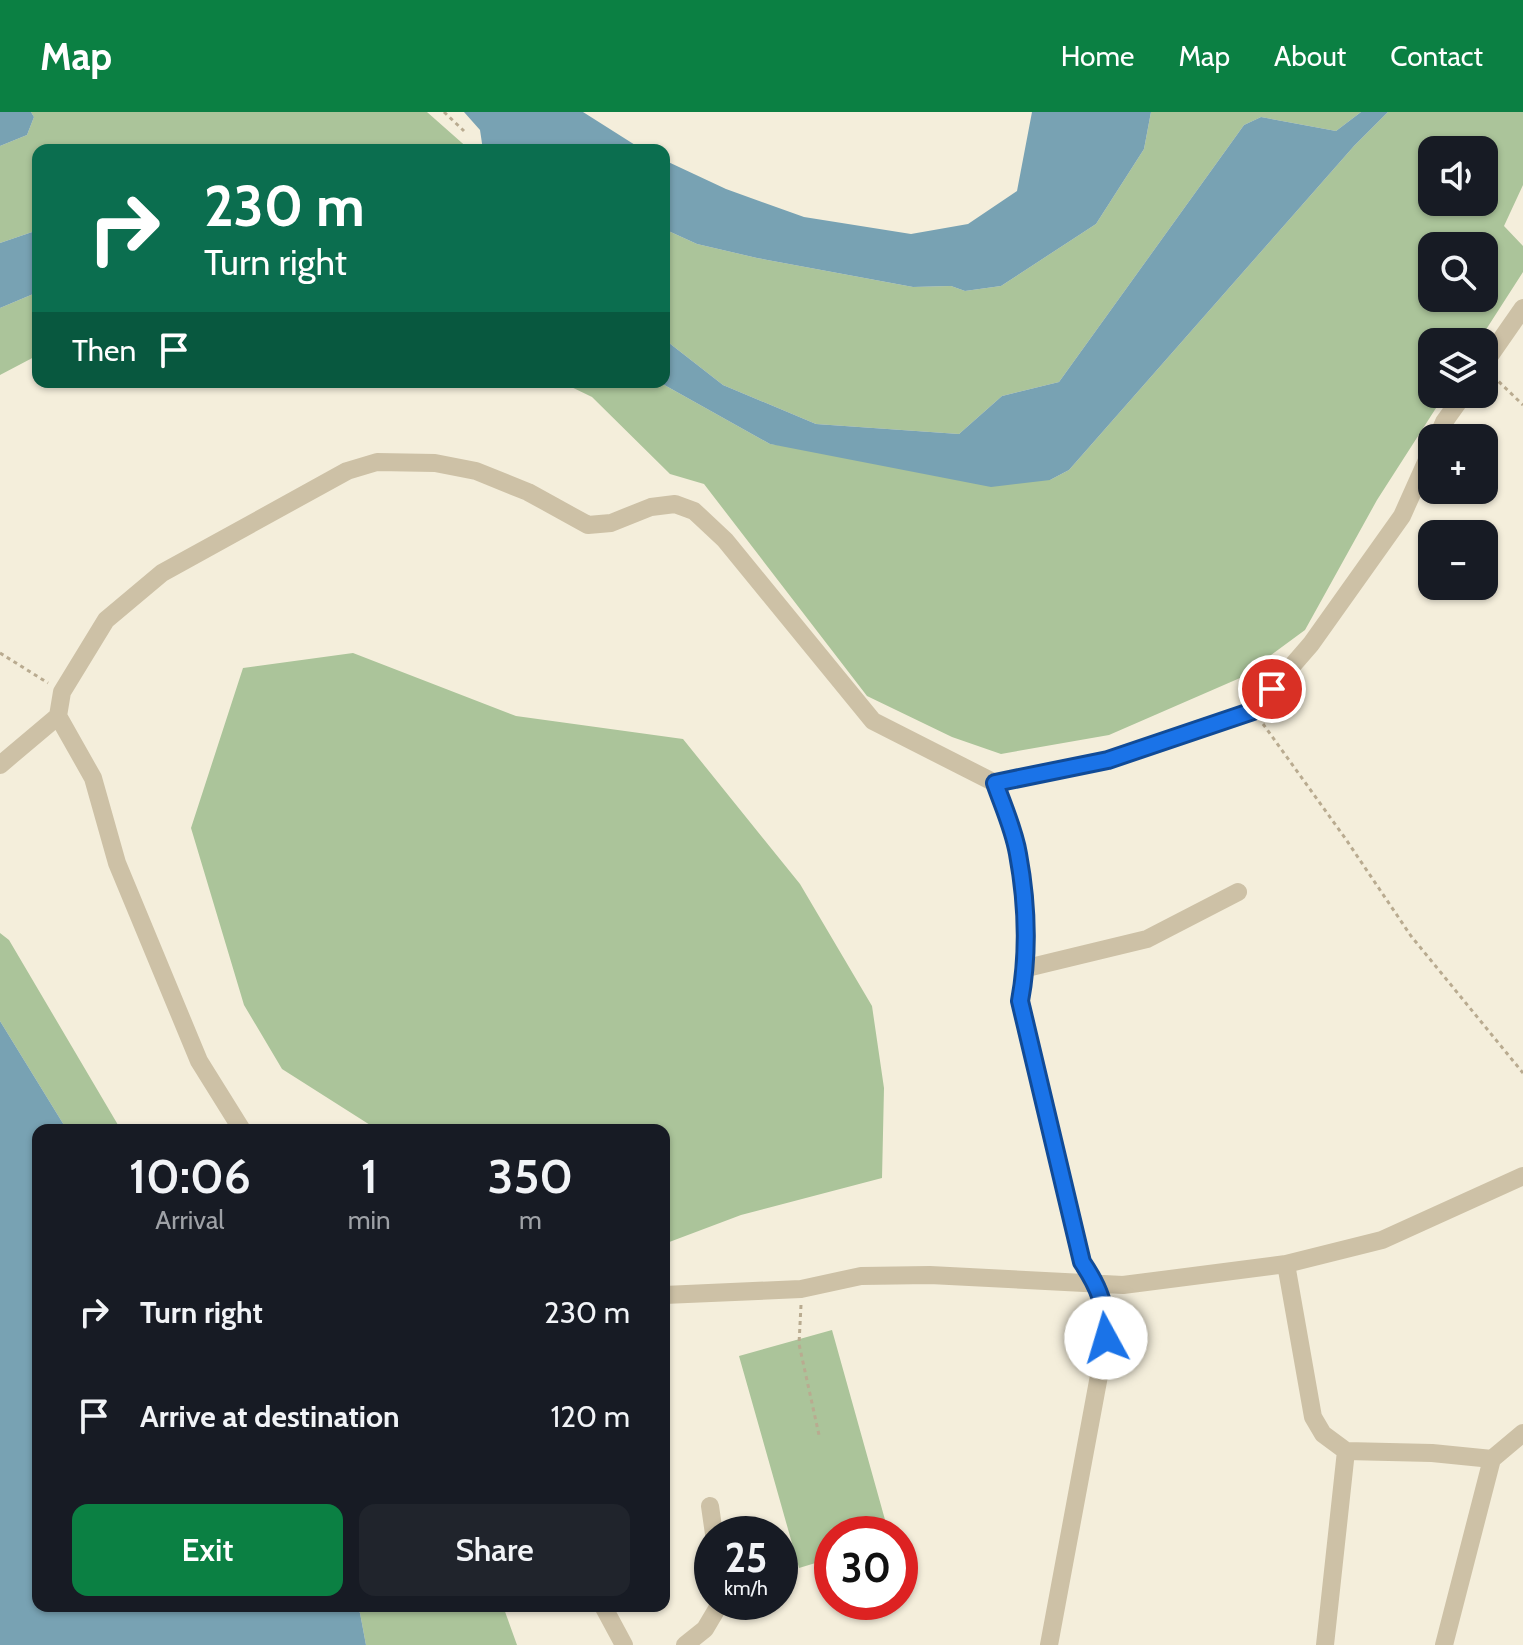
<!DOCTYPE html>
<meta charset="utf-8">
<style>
:root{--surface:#171b24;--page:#20242c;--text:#f1f3f6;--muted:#9ea1a6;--accent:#0b8043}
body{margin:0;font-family:Cabin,sans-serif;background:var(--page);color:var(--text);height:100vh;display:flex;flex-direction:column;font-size:30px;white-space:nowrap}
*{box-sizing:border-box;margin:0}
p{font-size:26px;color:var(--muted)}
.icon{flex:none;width:44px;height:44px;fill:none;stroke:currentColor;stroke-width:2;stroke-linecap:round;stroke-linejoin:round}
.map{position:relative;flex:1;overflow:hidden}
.panel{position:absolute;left:32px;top:1012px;width:638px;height:488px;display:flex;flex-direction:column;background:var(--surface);border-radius:16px;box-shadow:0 2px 6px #0004}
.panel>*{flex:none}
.banner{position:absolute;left:32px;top:32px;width:638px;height:244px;border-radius:16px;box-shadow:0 2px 6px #0004;background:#0b6e4f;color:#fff;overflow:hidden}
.buttons{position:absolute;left:1418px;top:24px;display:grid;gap:16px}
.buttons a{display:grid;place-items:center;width:80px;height:80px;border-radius:16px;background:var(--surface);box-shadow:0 2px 6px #0004;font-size:40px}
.speed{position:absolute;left:694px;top:1404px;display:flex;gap:16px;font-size:40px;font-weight:700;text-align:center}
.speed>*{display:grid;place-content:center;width:104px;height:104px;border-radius:50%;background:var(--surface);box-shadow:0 2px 6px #0004;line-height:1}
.speed small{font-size:20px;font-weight:400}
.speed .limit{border:12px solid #d22;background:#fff;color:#111}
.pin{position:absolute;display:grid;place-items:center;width:68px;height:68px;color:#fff;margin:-34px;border:4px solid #fff;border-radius:50%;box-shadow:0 2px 8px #0007}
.me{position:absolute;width:88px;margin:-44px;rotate:354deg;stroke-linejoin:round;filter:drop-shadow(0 0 6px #0008)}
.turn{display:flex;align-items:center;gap:28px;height:168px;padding:0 40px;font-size:36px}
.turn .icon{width:104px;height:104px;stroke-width:2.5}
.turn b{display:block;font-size:56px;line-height:68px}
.then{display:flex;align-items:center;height:76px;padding:0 40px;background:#0003;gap:16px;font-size:30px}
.eta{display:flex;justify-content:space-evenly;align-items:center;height:136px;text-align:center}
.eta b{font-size:48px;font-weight:600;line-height:56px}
.action{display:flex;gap:16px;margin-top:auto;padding:16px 40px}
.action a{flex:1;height:92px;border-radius:16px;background:var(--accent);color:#fff;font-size:32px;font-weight:600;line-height:92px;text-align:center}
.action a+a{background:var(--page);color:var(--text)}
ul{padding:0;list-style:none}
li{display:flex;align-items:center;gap:24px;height:104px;padding:0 40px}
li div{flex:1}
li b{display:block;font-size:30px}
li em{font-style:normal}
header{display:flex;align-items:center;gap:48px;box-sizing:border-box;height:112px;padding:0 40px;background:var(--accent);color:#fff}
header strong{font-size:38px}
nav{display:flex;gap:44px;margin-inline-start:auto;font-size:28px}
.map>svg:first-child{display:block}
.green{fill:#abc49a;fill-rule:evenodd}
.water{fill:#78a2b3}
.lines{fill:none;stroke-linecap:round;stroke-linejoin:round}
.path{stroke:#b9ab90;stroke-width:3;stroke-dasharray:4 4;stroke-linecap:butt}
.street{stroke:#cdc1a6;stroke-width:18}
.route-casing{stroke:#114b97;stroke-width:20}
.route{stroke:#1a73e8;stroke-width:14}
</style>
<header>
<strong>Map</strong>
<nav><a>Home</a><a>Map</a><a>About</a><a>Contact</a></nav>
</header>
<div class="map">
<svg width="1523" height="1533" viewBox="0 0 1523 1533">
<rect width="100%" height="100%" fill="#f4eedb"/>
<path class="green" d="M31 0H427L470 38H38V118L0 131V34L27 23 34 5Z
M1151 0H1361L1336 19 1261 5 1244 13 1059 270 1002 284 959 322 816 312 723 273 664 227V117L697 132 757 146 913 175 951 174 965 179 1001 174 1096 112 1144 37Z
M1388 0H1523V73L1504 114 1523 134V160L1478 230H1432V282H1445L1377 388 1305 518 1240 566 1109 623 1001 642 952 625 867 584 704 372 670 362 592 285 561 270H659L770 332 1050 368 1069 358 1354 34ZM1432 38H1484V90H1432ZM1432 134H1484V186H1432Z
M38 180V243L0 263V196Z
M353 541 516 604 683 627 800 772 872 894 884 976 882 1066 741 1103 664 1132V1018H378L282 957 244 893 191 716 243 556Z
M0 821 9 828 121 1018H67L0 909Z
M832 1218 889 1422H832V1446L799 1456 739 1244Z
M356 1494H503L517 1533H366L360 1501Z"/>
<path class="water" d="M0 0H31L34 5 27 23 0 34Z
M464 0H583L643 38H483L480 18Z
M1032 0H1151L1144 37 1096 112 1001 174 965 179 951 174 913 175 757 146 697 132 664 117V48L726 77 804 105 911 122 968 112 1017 79Z
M1361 0H1388L1354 34 1069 358 1050 368 991 375 770 332 659 270H664V227L723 273 816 312 959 322 1002 284 1059 270 1244 13 1261 5 1336 19Z
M38 118V180L0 196V131Z
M0 909 67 1018H38V1494H356L360 1501 366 1533H0Z"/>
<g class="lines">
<path class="path" d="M444 0 464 19
M1493 264 1523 293
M0 541 48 571
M1263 612 1345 726 1411 824 1523 961
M801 1193 799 1232 819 1323"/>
<path class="street" d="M1484 252 1523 196
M1437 326 1444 310 1464 282
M58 604 93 666 117 751 199 949 242 1018
M0 653 58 604 62 580 106 508 162 461 347 359 377 350 435 351 476 359 528 380 588 413 611 411 651 395 675 392 694 399 725 428 873 609 995 671 1108 648 1253 599 1311 532 1402 404 1432 337
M995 671C1003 694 1014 718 1018 742 1027 790 1030 841 1020 889L1082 1150C1099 1175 1107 1196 1106 1226L1049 1533
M1027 856 1147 827 1238 780
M1286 1152 1313 1305 1323 1322 1346 1339
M664 1183 801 1177 861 1164 930 1163 1123 1173 1286 1152 1382 1128 1523 1064
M710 1394 714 1422
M603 1494 624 1533
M685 1533 705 1517 721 1490
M1325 1533 1346 1339 1432 1341 1492 1347
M1444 1533 1492 1347 1523 1321"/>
</g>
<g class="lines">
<defs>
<path id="route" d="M1106 1226C1107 1196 1099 1175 1082 1150L1020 889C1029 840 1027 791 1018 742 1014 718 1003 694 995 671L1108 648 1253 599 1272 577"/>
</defs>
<use href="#route" class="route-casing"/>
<use href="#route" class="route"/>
</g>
</svg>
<div class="buttons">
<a><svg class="icon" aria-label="sound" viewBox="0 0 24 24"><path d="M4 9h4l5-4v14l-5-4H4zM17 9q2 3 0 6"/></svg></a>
<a><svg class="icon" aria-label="search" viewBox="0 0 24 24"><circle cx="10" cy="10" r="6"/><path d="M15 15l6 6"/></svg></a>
<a><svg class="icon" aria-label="layers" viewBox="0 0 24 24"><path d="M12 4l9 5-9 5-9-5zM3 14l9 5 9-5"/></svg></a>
<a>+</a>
<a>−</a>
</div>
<div class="speed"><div>25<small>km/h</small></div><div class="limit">30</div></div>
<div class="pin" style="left:1272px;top:577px;background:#d93025"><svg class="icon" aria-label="arrive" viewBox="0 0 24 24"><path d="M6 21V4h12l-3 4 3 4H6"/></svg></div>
<svg class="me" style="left:1106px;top:1226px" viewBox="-20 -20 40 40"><circle r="19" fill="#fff"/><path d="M0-13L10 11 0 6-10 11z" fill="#1a73e8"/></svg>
<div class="banner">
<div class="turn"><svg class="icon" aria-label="right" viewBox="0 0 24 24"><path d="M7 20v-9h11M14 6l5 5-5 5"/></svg><div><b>230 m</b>Turn right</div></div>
<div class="then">Then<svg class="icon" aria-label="arrive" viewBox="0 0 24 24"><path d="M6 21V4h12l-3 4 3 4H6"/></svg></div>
</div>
<section class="panel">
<div class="eta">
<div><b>10:06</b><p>Arrival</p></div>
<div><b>1</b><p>min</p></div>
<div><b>350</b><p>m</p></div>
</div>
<ul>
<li><svg class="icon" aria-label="right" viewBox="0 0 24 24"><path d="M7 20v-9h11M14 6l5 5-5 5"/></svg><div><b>Turn right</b></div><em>230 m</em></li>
<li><svg class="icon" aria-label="arrive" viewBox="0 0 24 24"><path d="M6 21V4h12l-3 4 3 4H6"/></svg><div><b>Arrive at destination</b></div><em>120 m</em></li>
</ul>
<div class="action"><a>Exit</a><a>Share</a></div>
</section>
</div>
